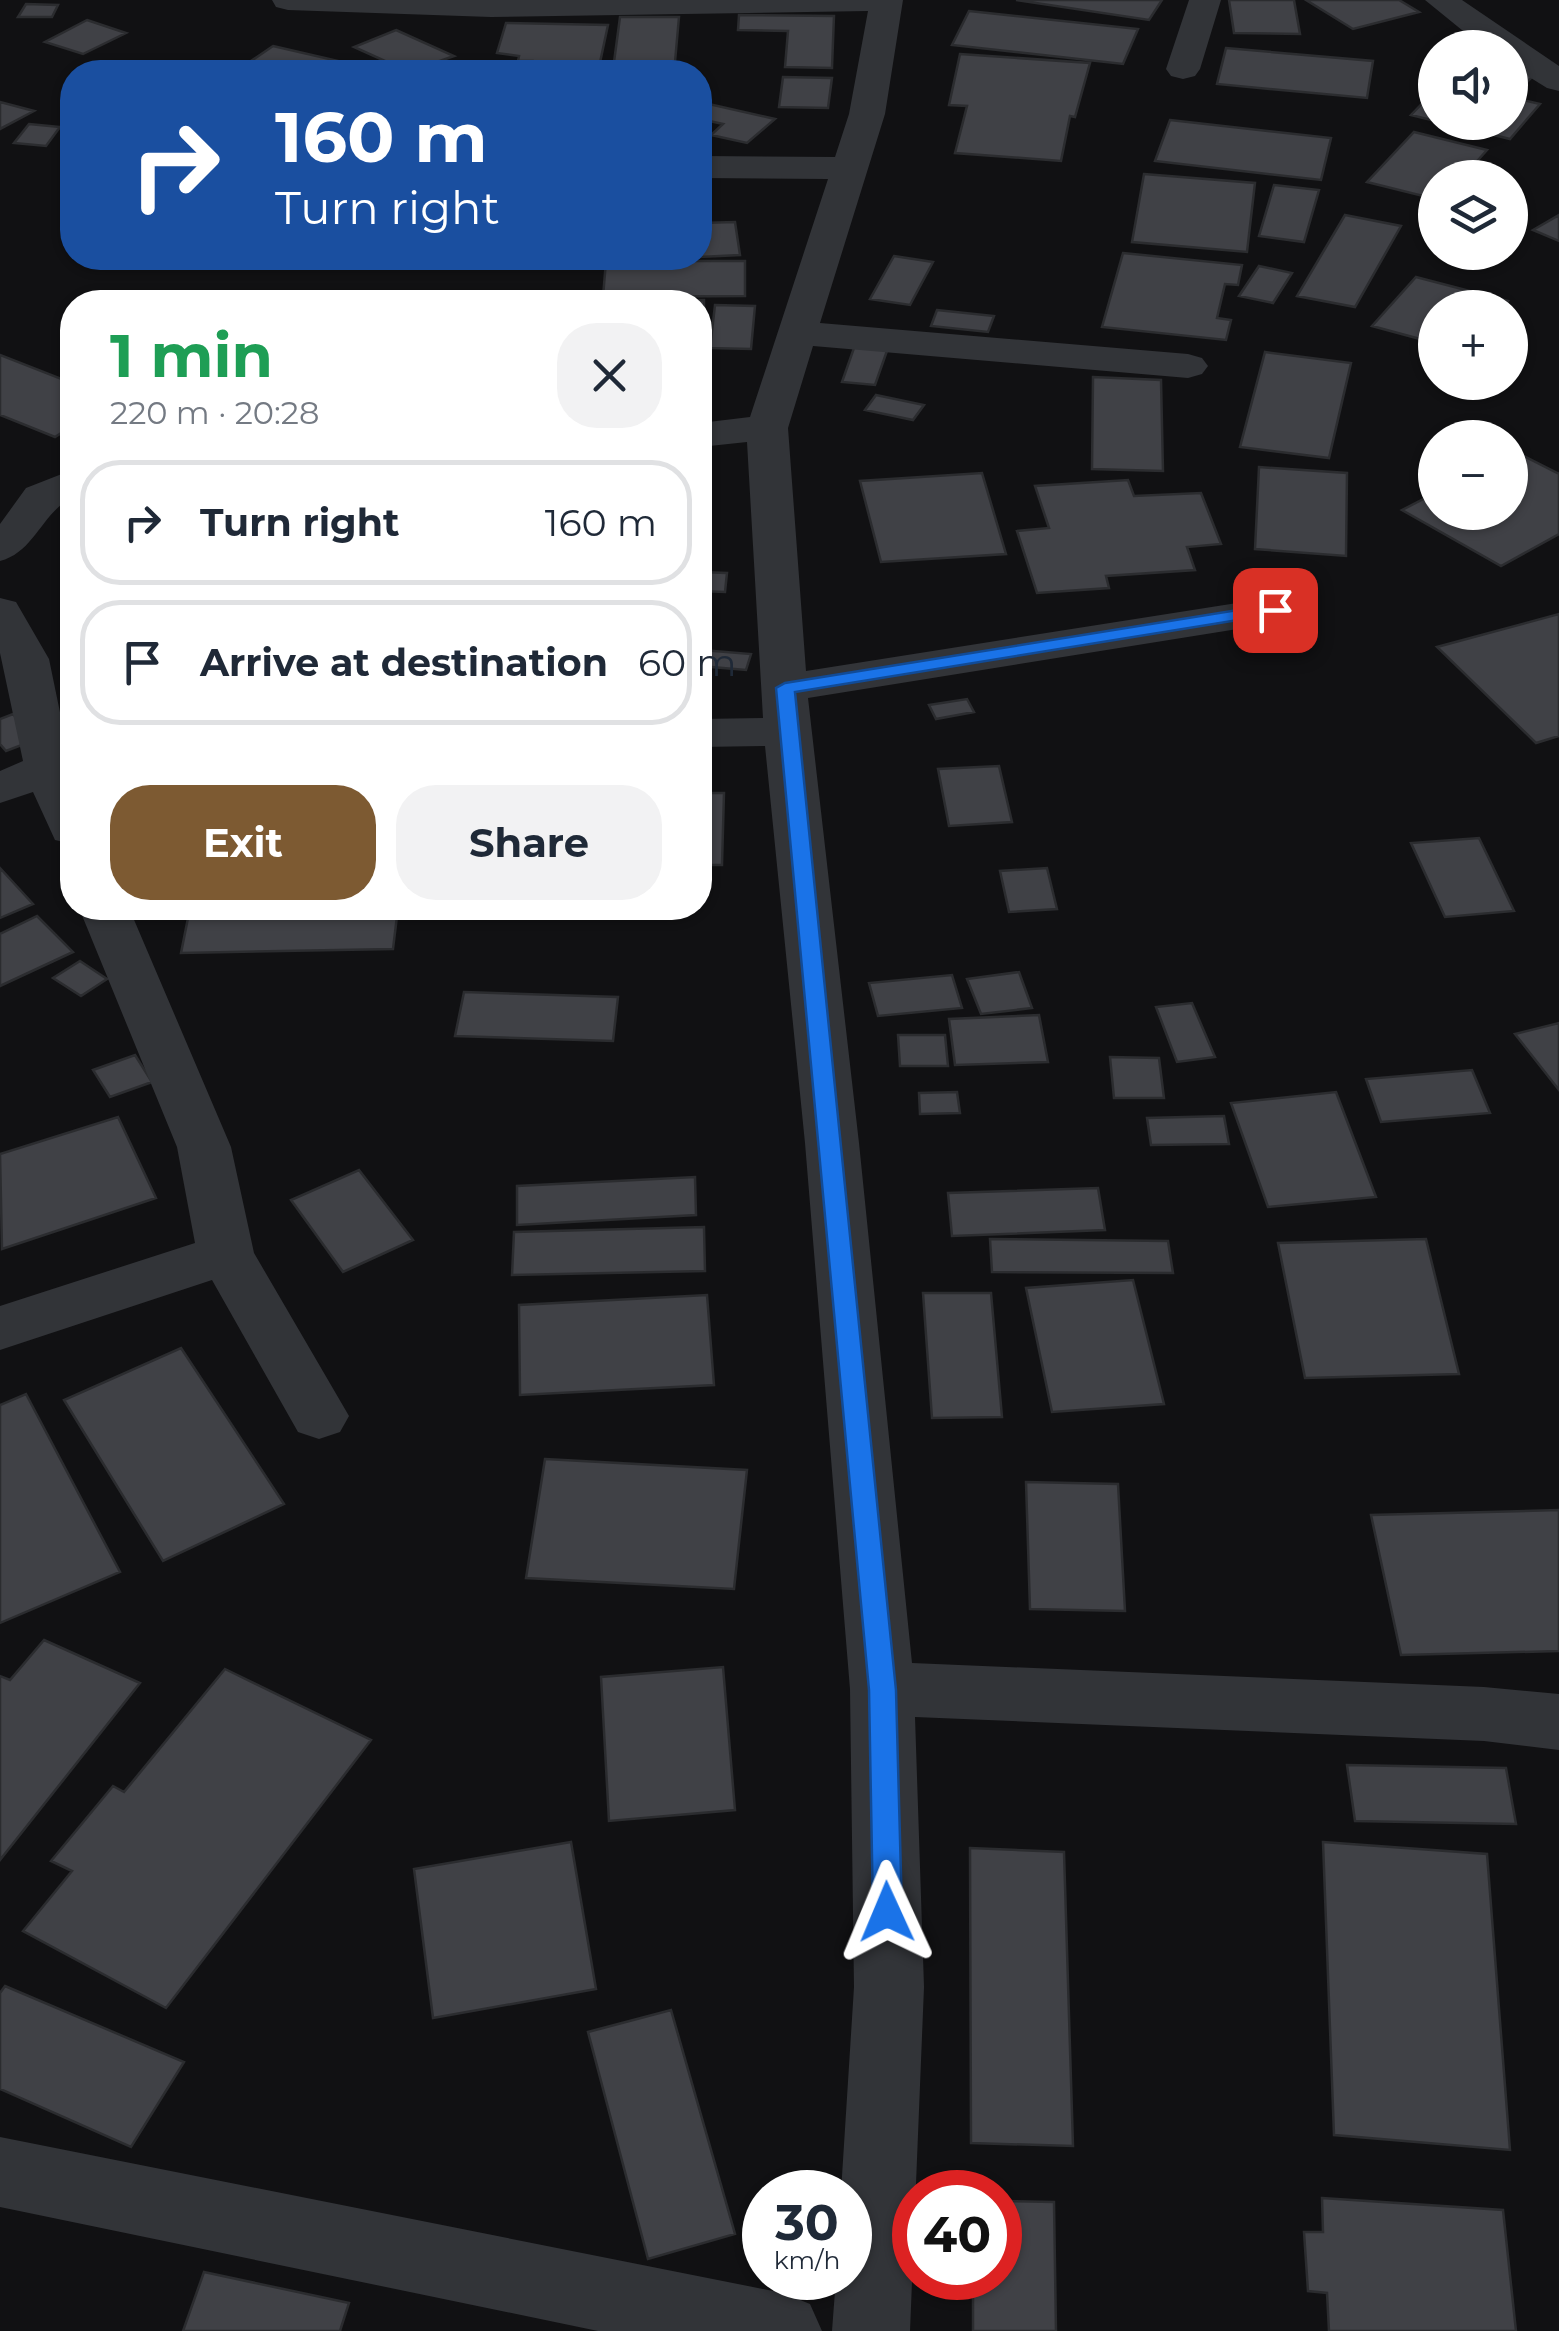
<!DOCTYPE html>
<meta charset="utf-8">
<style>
:root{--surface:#fff;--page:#f2f2f3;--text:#1f2937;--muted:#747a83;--line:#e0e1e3;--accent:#7d5a32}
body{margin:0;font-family:Montserrat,sans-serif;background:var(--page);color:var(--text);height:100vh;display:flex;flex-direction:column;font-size:38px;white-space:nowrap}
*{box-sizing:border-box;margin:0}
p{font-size:32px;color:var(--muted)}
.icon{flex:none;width:55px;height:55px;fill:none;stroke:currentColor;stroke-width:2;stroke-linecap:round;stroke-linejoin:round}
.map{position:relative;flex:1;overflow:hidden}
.panel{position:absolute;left:60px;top:290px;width:652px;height:630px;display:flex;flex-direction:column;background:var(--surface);border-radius:40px;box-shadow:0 2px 8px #0004}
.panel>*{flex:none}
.guide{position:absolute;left:60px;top:60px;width:652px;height:210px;border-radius:40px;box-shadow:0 2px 8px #0004;background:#1a4fa0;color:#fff;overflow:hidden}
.buttons{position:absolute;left:1418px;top:30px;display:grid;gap:20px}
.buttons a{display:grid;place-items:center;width:110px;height:110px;border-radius:50%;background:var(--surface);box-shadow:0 2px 8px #0004;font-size:50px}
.speed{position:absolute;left:742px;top:2170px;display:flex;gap:20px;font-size:50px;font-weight:700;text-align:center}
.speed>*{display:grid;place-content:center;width:130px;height:130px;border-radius:50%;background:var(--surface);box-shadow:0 2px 8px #0004;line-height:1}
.speed small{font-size:25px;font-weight:400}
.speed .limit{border:15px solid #d22;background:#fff;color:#111}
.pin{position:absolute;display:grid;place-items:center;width:85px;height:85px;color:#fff;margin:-42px;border-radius:20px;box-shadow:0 5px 15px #0006}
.me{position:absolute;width:110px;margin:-55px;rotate:359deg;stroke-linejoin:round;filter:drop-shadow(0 0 8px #0008)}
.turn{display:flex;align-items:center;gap:35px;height:210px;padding:0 50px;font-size:45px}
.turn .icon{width:130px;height:130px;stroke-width:2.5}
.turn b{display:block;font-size:70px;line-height:85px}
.round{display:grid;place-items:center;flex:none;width:105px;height:105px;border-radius:40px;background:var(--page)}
.headline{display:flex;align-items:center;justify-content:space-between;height:170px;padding:0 50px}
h1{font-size:60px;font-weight:700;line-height:75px;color:#1e9e55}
.button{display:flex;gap:20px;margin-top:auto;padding:20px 50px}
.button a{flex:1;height:115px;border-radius:40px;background:var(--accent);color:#fff;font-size:40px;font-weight:700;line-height:115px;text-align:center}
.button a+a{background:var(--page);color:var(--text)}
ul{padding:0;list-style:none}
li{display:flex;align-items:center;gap:30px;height:125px;margin:0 20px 15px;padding:0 30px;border:5px solid var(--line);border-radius:40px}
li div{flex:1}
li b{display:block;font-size:38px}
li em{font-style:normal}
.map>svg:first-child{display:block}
.building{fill:#404146;stroke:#2b2c2f;stroke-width:2.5}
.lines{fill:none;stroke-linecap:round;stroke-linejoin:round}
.minor{fill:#323438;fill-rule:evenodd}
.route{fill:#1a73e8;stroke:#114b97;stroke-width:2.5}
</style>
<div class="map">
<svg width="1559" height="2331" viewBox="0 0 1559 2331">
<rect width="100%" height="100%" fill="#111113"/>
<path class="building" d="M1016 0H1162L1149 20Z
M1229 0H1294L1300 34 1234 33Z
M1306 0H1399L1419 12 1353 29Z
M26 4 58 5 52 17H18Z
M969 11 1138 29 1123 64 952 45Z
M739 15 834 16 832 68 785 67 788 31 738 30Z
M620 17H679L675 62H614Z
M87 20 126 33 83 54 45 42Z
M506 23 608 25 598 72H544L545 66H530L532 61H518L519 56 497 53Z
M396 30 454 56 409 72 354 47Z
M273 46 373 69 369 72H235Z
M1226 48 1373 61 1367 98 1217 84Z
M960 54 1090 63 1075 117 1070 116 1061 161 955 153 967 106 949 105Z
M1510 68 1535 74 1515 94 1510 93Z
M783 77 832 78 828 108 779 107Z
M1435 90V121L1411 115Z
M1510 97 1540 104 1510 139 1441 122H1510Z
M0 102 34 111 0 129Z
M700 102 775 119 747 143 711 135 723 124 700 119Z
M1170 120 1331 138 1321 180 1155 161Z
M29 124 60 127 46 146 14 143Z
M1414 132 1487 150 1462 178H1435V199L1367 182Z
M1144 174 1255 183 1247 252 1132 242Z
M1274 185 1319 190 1304 242 1259 236Z
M1345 215 1401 226 1355 307 1297 296Z
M1559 215V241L1533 230Z
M735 222 740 255 700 257V223Z
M1123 253 1242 265 1238 285 1225 284 1217 318 1231 320 1226 340 1102 327Z
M894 256 933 262 910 305 870 299Z
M606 261H745V296L603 297Z
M1259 266 1292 273 1273 303 1239 296Z
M1416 277 1508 301 1503 308H1435V343L1372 326Z
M704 300V337H700V302H587Z
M715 305 755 306 751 349 710 348Z
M937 310 994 316 988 332 931 326Z
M855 345 888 348 875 385 842 382Z
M1265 352 1351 363 1329 458 1240 447Z
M0 355 72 383V426L55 437 0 415Z
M1093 377 1161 380 1163 471 1092 469Z
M876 395 924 405 913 420 865 410Z
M1514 451 1559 474V534L1501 566 1402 510 1435 493V512H1510V453Z
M1259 467 1347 473 1346 556 1255 549Z
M982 473 1006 554 881 562 860 481Z
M1128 480 1134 496 1201 493 1221 544 1187 547 1195 570 1106 576 1109 588 1037 593 1017 531 1049 528 1035 486Z
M700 572 727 573 725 592 700 591Z
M1559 614V736L1536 743 1437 647Z
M702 650 751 654 746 670 700 666Z
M967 699 974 712 936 719 929 705Z
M13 714 35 740 6 751 0 744V719Z
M999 766 1012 822 949 826 938 769Z
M700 793H724L722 865H700Z
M1479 838 1514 911 1445 917 1411 843Z
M0 868 33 904 0 918Z
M1047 868 1057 909 1009 912 1000 871Z
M190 908H398L393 949 181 953Z
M472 908H677L472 912Z
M37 916 73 952 0 986V934Z
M80 961 107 979 81 996 53 978Z
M1019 972 1032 1008 981 1014 967 979Z
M952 975 962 1008 878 1016 869 983Z
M464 992 618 997 613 1041 455 1036Z
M1192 1003 1215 1057 1177 1062 1156 1007Z
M1039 1015 1048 1062 955 1065 949 1019Z
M1559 1023V1090L1515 1034Z
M898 1035H945L948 1066H900Z
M135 1055 152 1082 110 1097 93 1070Z
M1110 1057 1159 1058 1164 1098H1114Z
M1472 1070 1490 1113 1381 1122 1366 1079Z
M957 1092 960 1113 920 1114 919 1093Z
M1336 1092 1376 1197 1268 1207 1231 1103Z
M1224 1116 1229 1144 1151 1145 1147 1118Z
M118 1117 156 1198 2 1249 0 1154Z
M359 1170 413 1240 343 1272 291 1200Z
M695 1177 696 1215 517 1225V1186Z
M1098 1188 1105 1230 952 1236 948 1193Z
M704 1227 705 1271 512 1275 514 1232Z
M990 1239 1168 1241 1173 1273 992 1272Z
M1426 1239 1459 1374 1305 1378 1278 1243Z
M1133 1280 1164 1404 1052 1412 1026 1288Z
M923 1293H991L1002 1417 932 1418Z
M707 1295 714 1385 520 1395 519 1305Z
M181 1348 284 1504 163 1561 64 1400Z
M26 1394 120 1572 0 1623V1405Z
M545 1459 747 1470 734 1589 526 1578Z
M1026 1482 1118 1484 1125 1611 1030 1609Z
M1559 1510V1651L1401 1655 1371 1515Z
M44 1640 140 1683 0 1860V1676L10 1680Z
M723 1667 735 1810 609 1821 601 1677Z
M225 1669 371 1740 166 2008 23 1931 72 1871 51 1861 113 1786 124 1792Z
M1347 1765 1506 1768 1516 1824 1355 1821Z
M571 1842 596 1989 433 2018 414 1869Z
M1323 1842 1487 1854 1510 2150 1334 2135Z
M970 1848 1064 1852 1073 2146 971 2143Z
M5 1986 184 2062 131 2147 0 2089V1993Z
M671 2010 735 2234 648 2259 588 2032Z
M1322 2198 1503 2210 1516 2331H1329L1327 2293 1308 2291 1304 2232H1323Z
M1000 2201 1054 2202 1056 2331H973V2278H1000Z
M204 2272 349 2303 340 2331H183Z"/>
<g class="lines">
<path class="minor" d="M272 0H903L885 114 820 323 1188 354 1202 358 1208 366 1202 374 1188 378 813 346 788 428 806 671 1275 597 1291 601 1297 610 1291 619 1275 623 808 698 859 1143 912 1663 1484 1687 1559 1694V1750L1484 1741 915 1717 924 1987 910 2331H832L836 2278H850V2192H841L854 1987 850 1689 805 1143 765 746 700 747V719L763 718 747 442 700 447V423L750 417 828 179 700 178V156L835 157 849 114 868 11 491 17 288 10 276 7Z
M1189 0H1221L1200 69 1195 76 1183 79 1171 76 1166 69Z
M1425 0H1462L1559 66V91L1547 88 1510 65V48H1484Z
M72 470V498C42 512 35 552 0 561V524L26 488Z
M0 598 16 602 49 659 68 751H72V844L55 840 33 792 0 803V771L23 761 0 653Z
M79 908H129L231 1147 254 1253 349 1416 340 1432 319 1439 298 1432 212 1280 0 1350V1306L195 1243 177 1147Z
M0 2137 783 2293 810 2304 822 2331H598L0 2207Z"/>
</g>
<path class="route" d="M1275 604 1281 606V613L795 692 896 1690 902 1912 897 1921 887 1925 877 1921 873 1912 869 1690 776 688 785 683Z"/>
</svg>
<div class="buttons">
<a><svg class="icon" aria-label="sound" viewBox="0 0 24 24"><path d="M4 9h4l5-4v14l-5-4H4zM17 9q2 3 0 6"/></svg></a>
<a><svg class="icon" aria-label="layers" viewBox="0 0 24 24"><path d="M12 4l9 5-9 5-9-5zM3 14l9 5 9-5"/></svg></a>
<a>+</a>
<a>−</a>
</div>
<div class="speed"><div>30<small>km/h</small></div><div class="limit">40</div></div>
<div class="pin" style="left:1275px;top:610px;background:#d93025"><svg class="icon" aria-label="arrive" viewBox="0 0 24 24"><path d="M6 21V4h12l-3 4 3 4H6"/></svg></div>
<svg class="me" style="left:887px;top:1912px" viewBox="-20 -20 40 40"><path d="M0-17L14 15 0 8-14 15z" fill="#1a73e8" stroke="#fff" stroke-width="4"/></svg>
<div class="guide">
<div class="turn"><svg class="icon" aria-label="right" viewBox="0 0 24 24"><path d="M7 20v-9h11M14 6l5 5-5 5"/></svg><div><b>160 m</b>Turn right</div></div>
</div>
<section class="panel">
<div class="headline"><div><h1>1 min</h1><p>220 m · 20:28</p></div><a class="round"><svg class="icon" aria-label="close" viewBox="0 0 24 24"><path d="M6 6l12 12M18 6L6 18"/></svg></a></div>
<ul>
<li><svg class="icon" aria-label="right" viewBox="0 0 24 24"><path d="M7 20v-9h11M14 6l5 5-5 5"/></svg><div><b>Turn right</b></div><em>160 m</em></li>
<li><svg class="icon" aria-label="arrive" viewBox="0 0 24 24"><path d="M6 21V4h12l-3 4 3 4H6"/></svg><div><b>Arrive at destination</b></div><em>60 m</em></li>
</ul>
<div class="button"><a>Exit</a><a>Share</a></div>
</section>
</div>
